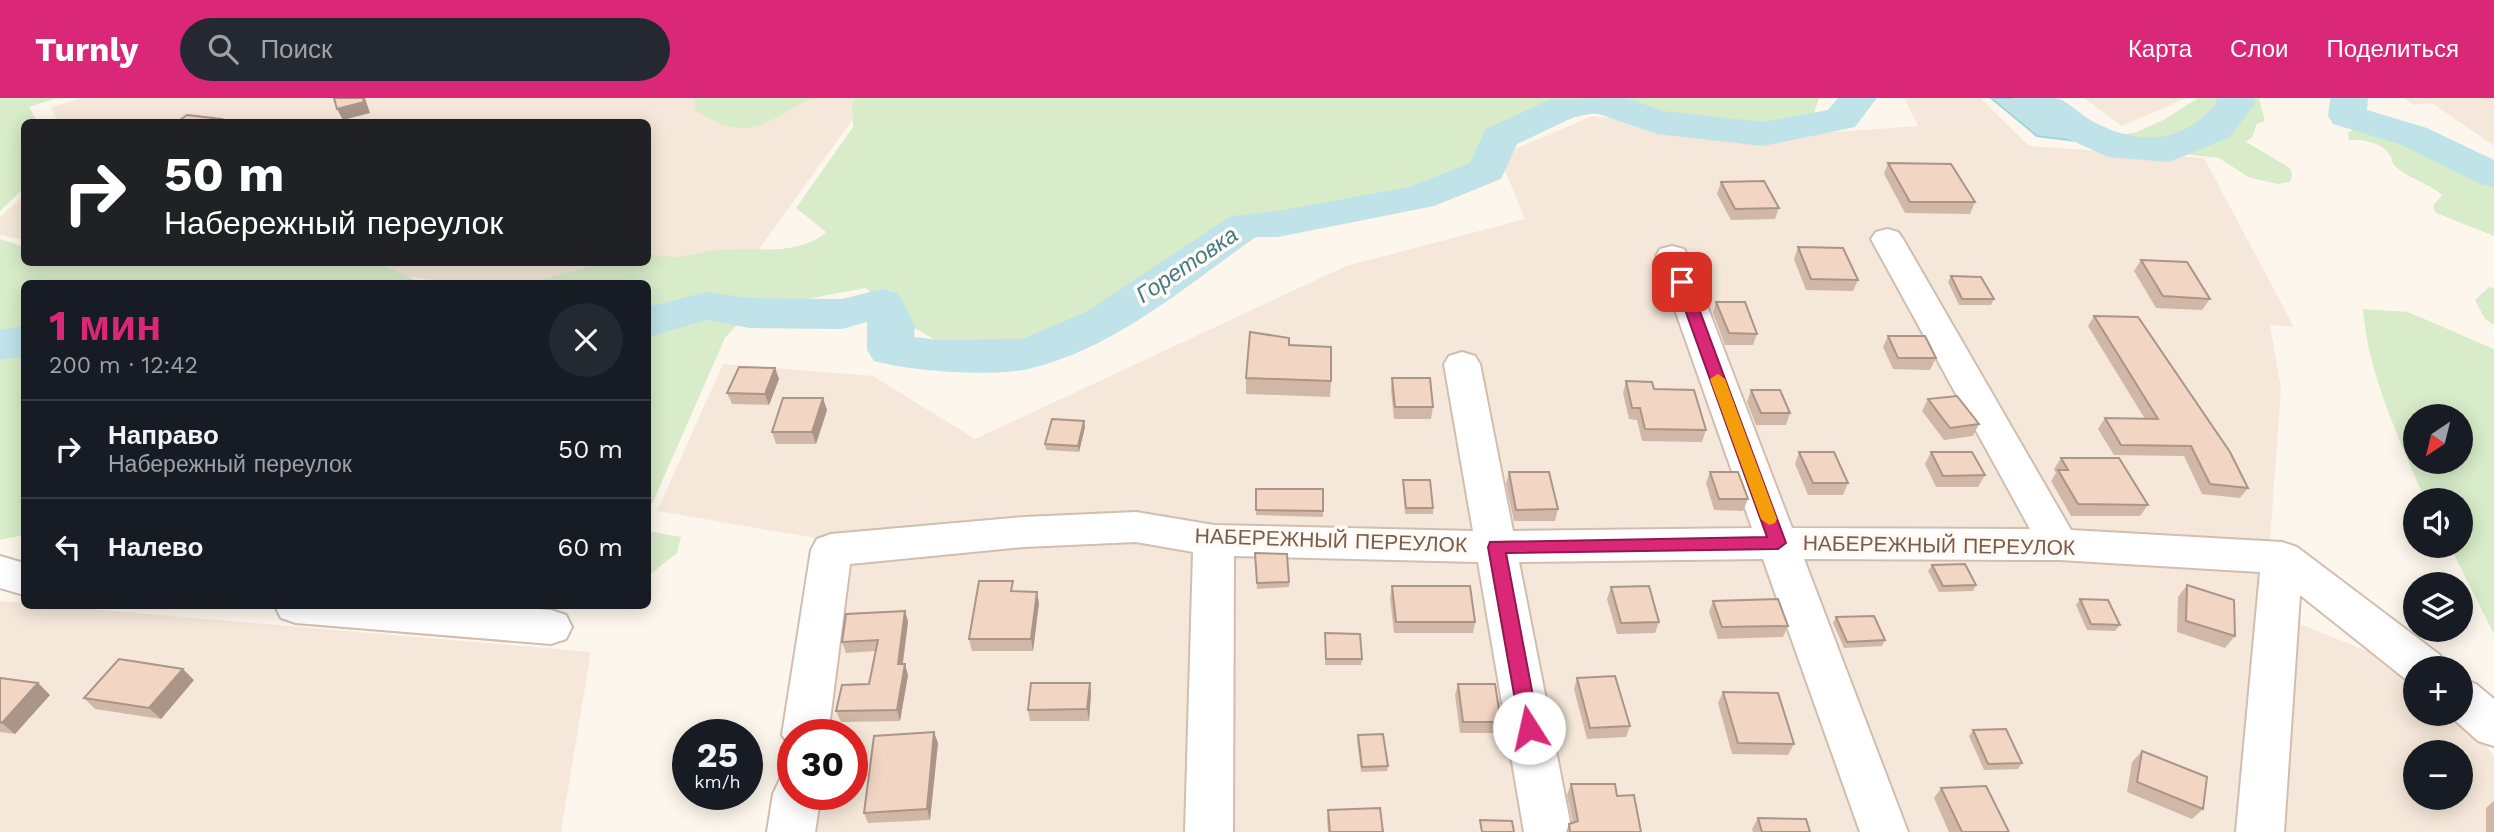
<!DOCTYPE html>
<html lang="ru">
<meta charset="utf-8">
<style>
:root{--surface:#171b24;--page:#242831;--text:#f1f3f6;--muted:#9ea1a6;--line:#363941;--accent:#db2777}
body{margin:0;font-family:"Work Sans",sans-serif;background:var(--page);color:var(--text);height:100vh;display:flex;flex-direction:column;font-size:26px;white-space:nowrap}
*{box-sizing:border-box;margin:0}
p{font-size:23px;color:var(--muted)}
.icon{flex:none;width:38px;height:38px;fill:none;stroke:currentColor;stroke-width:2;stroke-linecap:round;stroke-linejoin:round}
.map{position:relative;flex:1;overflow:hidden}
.details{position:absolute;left:21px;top:182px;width:630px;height:329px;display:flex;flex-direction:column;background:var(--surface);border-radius:10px;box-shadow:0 4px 18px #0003}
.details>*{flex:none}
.hud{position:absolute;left:21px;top:21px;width:630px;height:147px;border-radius:10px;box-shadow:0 4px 18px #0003;background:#202124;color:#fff;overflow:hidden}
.needle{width:46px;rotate:215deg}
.tools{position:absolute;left:2403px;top:306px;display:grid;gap:14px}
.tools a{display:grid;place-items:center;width:70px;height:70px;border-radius:50%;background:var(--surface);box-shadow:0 4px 18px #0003;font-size:35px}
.speed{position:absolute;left:672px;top:621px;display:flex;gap:14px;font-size:35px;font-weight:700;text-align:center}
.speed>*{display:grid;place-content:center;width:91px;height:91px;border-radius:50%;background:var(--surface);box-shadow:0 4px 18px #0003;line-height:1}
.speed small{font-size:18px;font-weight:400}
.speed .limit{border:10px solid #d22;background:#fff;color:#111}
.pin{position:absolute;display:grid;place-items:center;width:60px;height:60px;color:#fff;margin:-30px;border-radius:14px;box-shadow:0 4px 10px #0006}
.me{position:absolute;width:77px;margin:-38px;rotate:350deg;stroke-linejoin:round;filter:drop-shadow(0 0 5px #0008)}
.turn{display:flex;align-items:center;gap:24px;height:147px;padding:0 28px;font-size:32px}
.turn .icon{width:91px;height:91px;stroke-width:2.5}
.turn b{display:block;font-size:49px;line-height:60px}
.round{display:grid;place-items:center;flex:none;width:74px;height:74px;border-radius:37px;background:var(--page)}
.headline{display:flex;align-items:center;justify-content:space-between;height:119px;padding:0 28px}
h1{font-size:42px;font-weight:700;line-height:52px;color:var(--accent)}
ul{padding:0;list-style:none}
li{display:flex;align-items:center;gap:21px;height:98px;padding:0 28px;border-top:2px solid var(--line)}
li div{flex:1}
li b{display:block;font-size:26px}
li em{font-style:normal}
header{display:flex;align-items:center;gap:42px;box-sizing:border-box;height:98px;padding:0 35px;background:var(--accent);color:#fff}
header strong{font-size:33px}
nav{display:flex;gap:38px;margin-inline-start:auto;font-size:24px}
.search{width:490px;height:63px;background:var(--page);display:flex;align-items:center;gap:18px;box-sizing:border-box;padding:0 24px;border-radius:38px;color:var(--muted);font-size:26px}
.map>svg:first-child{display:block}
.residential{fill:#f5e8da;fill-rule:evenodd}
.green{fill:#d8ecc9;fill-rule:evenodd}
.water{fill:#bfe3e8;stroke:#a5d3da;stroke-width:2}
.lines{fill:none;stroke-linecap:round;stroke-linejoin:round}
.river{fill:#bfe3e8;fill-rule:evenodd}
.minor-casing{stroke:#d1beb0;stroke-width:4}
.minor{fill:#fff;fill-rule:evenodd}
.wall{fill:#d1b7a8}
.shaded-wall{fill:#aa9588}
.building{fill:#f3d5c3;stroke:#aa9588;stroke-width:2}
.route{fill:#db2777;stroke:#8e194d;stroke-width:2}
.slow{fill:#f59e0b}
.labels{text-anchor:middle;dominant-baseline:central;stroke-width:7;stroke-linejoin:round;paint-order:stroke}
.street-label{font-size:21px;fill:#7a5c4d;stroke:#fffaf3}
.water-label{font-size:23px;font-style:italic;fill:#437c86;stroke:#fffaf3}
</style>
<header>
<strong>Turnly</strong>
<div class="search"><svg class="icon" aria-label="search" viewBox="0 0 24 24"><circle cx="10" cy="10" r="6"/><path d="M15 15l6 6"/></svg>Поиск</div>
<nav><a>Карта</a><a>Слои</a><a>Поделиться</a></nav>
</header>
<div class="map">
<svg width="2494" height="734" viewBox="0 0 2494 734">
<rect width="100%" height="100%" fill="#fdf6ec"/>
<path class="residential" d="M83 0H868L754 158 502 186 454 185 331 167 223 165 648 164V24H58L51 9Z
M1904 0H1980L2029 48 2204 60 2294 229 2270 227 2281 290 2265 512 2390 562 2415 582V616H2457L2463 620 2494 658V734H775L821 441 657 413 723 266 873 278 975 341 1346 168 1525 121 1499 58 1592 18 1765 39 1918 28ZM793 637H852V696H793ZM2415 654H2460V700H2415Z
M2084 0H2186L2122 28Z
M2404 0H2494V48L2432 5 2414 7Z
M24 97V142L0 137V119Z
M0 503 24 505V508H56L591 554 561 734H0Z"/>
<path class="green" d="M0 0H57L29 9 38 24H24V90L0 113Z
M695 0H812C762 26 747 47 694 11Z
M856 0H1819L1810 27 1761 31 1674 26 1589 15 1540 30 1446 83 1377 110 1322 127 1266 117 1105 202 1048 240 990 254 935 242 889 215 866 190 785 205H757L725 240 648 415V186L528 185 603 165 648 164V157C658 156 670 160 679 159 692 157 704 153 717 152 751 149 799 159 826 134L796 110 853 29 852 9Z
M2198 0H2259L2265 23 2257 26 2252 39 2246 44 2290 70 2292 77 2290 84 2278 86 2248 79 2219 60 2118 49 2106 44 2100 38 2135 35 2165 21Z
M2388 27 2431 37 2494 63V138L2436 115 2433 108 2442 97C2429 85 2406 80 2394 67 2392 65 2392 60 2390 57 2382 45 2363 41 2349 42L2348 35 2354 31Z
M0 141 24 149V164H358L385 168 422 185 24 186V437L0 442Z
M2489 189 2494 190V227L2485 221 2475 202Z
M2363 211 2408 214 2494 251V536L2450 448H2460V402H2426L2423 397C2398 338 2368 276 2363 211ZM2415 318H2460V364H2415Z
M648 433 681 439 677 455 648 478Z"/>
<path class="water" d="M1991 0H2042L2093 34 2085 44 2037 38Z"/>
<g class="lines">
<path class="river" d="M1626 0 1663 13 1763 24 1828 12 1838 0H1877L1855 29 1763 48 1657 36 1596 15 1574 19 1517 46 1501 81 1434 108 1278 139H1256C1187 187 1115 250 1032 270 995 280 911 273 874 263L867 252V224L842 231 750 230 707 222 648 239V209L706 194 750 200 842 201 882 191 898 195 915 228 914 239 940 242 1022 241 1086 214 1231 118 1278 113 1409 89 1470 65 1486 31 1551 1Z
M2012 0C2025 0 2043 0 2056 0 2068 3 2081 17 2092 23 2138 48 2183 47 2217 4L2216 0H2254L2255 5 2230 39 2169 64 2108 59 2064 39 2018 8Z
M2330 0H2368L2367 12 2427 30 2494 62V89L2480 86 2399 46 2333 26 2328 18Z
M24 228V258L0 262V232Z"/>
<defs>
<path id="minor" d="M1887 131 1898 134 1903 141 2071 432 2282 444 2297 449 2440 557 2446 570H2415V585L2408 583 2300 497 2284 734H2236L2260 474 2059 462 1804 461 1908 734H1860L1763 461 1519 464 1572 734H1524L1478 464 1234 458 1233 734H1185L1193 454 1136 444 1024 449 850 466 828 637H793V652L782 637 811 452 817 441 831 436 1024 419 1136 414 1214 427 1473 433 1444 266 1449 258 1462 254 1475 258 1480 266 1513 433 1752 430 1656 158 1660 151 1672 148 1684 151 1688 158 1792 430 2030 431 1871 141 1876 134Z
M0 458 24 465V497L0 490Z
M275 508H498L551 512 566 517 572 529 566 541 551 546 296 525 281 520Z
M2460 580 2476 586 2494 601V648L2478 643 2448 616H2460Z
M793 677V696H821L815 734H767L773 696 780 681Z"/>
</defs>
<use href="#minor" class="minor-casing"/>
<use href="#minor" class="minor"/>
</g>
<path class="wall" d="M1888 65 1975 104 1970 116 1905 115 1884 76Z
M1721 84 1779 110 1775 121 1731 122 1717 96Z
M1798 149 1858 182 1853 193 1806 192 1794 161Z
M2141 162 2210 201 2202 212 2156 210 2134 173Z
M1951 178 1994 201 1991 207H1959L1948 184Z
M1716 204 1757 236 1753 247H1725L1713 215Z
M2094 218 2248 390 2240 400 2202 396 2184 358 2114 357 2098 331 2105 320 2145 321 2088 228Z
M1888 238 1936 260 1930 272 1893 271 1883 249Z
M1289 247 1331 283 1330 299 1246 296V280Z
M775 270 779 281 769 307 732 306 727 295Z
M1392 280 1433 309 1431 321H1394L1391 292Z
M1626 283 1654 291 1706 332 1702 344 1642 343 1637 322 1629 321 1623 295Z
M1751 292 1790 315 1786 327H1756L1747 304Z
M1928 301 1979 326 1973 338 1944 342 1922 313Z
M827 312 816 346H776L772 334Z
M1085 329 1079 354 1046 352 1045 346Z
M1799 354 1848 385 1843 397H1808L1795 366Z
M1931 354 1985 377 1978 389H1936L1925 366Z
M2061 360 2148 407 2140 418H2071L2051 383 2056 375 2054 371Z
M1509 374 1558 411 1555 423H1514L1506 386Z
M1710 374 1748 401 1743 413 1714 412 1706 385Z
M1403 382 1433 410V416H1405L1403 388Z
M1256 391 1323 413V419L1256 417Z
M1255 461 1289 484V489L1257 491Z
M1932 467 1976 487 1973 493 1939 494 1928 473Z
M2187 487 2235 538 2225 550 2177 534 2178 499Z
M1392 488 1475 524 1473 535H1394L1390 500Z
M1611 489 1659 524 1655 535 1617 536 1607 501Z
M1015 493 1039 505 1033 553H972L969 541Z
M2080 501 2120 527 2115 533 2087 532 2076 507Z
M1713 503 1788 528 1783 539 1718 541 1709 514Z
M905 513 908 524 903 566 908 577 900 623 841 624 836 613 869 586 875 553 846 555 842 544Z
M1836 519 1885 542 1882 548 1844 550 1833 525Z
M1325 535 1362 561 1361 567H1325Z
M0 580 38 585 50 597 15 636 0 634Z
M1577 580 1630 628 1626 639 1587 641 1574 591Z
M194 582 161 621 95 611 84 600Z
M1090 585 1091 596 1089 623H1030L1028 612Z
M1458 586 1501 624 1499 635H1460L1455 597Z
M1723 594 1794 646 1788 657 1732 656 1718 605Z
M1973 632 2022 665 2018 671 1984 672 1969 638Z
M1358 637 1388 668 1387 673 1361 674 1357 642Z
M938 645 930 722 868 725 864 715Z
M2142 653 2203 711 2192 721 2127 694 2132 664Z
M1571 686 1641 734H1566L1569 726 1573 725 1567 697Z
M1941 690 2009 734H1949L1934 700Z
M2494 703V734H2486V710Z
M1328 712 1383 734H1328L1327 722Z
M1758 720 1810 734H1753L1752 731Z"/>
<path class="shaded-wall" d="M363 0H365L370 15 343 22 337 11Z
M775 270 779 281 769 307 765 296Z
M823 300 827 312 816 346 812 334Z
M1084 323 1085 329 1079 354 1078 348Z
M1037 494 1039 505 1033 553 1031 541Z
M905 513 908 524 901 577 898 566Z
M905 566 908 577 900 623 897 612Z
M183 571 194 582 161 621 149 610Z
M38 585 50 597 15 636 2 625Z
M1090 585 1091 596 1089 623 1087 611Z
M934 634 938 645 930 722 927 711Z"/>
<path class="building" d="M334 0H363L364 4 337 11Z
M187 17 221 21 216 24H177Z
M1888 65 1951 66 1975 104H1910Z
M1764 83 1779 110 1735 111 1721 84Z
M1798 149 1843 150 1858 182 1811 181Z
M2141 162 2187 164 2210 201 2163 198Z
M1951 178 1981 179 1994 201H1962Z
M1716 204H1745L1757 236 1729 235Z
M2094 218 2138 219 2230 354 2248 390 2210 386 2191 348 2121 347 2105 320 2158 321Z
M1250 234 1289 240V247L1331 249V283L1246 280Z
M1888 238H1925L1936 260H1898Z
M739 269 775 270 765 296 727 295Z
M1392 280H1430L1433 309H1395Z
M1626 283 1652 284 1654 291 1694 292 1706 332 1645 331 1640 310H1632Z
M1751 292H1780L1790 315H1761Z
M1957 298 1979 326 1950 330 1928 301Z
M783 300H823L812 334H772Z
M1052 321 1084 323 1078 348 1045 346Z
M1799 354H1834L1848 385H1813Z
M1931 354H1972L1985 377 1943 378Z
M2061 360H2119L2148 407 2078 406 2058 372H2068Z
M1509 374H1549L1558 411 1516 412Z
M1710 374H1738L1748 401H1719Z
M1403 382H1430L1433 410H1406Z
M1256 391H1323V413L1256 412Z
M1255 455 1287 456 1289 484 1257 485Z
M1965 466 1976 487 1943 488 1932 467Z
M979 483H1013L1011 493 1037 494 1031 541H969Z
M2187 487 2234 502 2235 538 2186 523Z
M1392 488H1470L1475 524H1396Z
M1649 488 1659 524 1621 525 1611 489Z
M1778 501 1788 528 1722 529 1713 503Z
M2080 501 2108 502 2120 527 2091 526Z
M905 513 898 566H905L897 612 836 613 842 587 869 586 878 542 842 544 846 516Z
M1874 518 1885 542 1847 544 1836 519Z
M1325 535 1360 536 1362 561H1326Z
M119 561 183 571 149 610 84 600Z
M1615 578 1630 628 1590 630 1577 580Z
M0 580 38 585 2 625 0 624Z
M1031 585H1090L1087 611 1028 612Z
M1458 586H1495L1501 624H1463Z
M1723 594 1778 595 1794 646 1738 645Z
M2006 631 2022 665 1988 666 1973 632Z
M934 634 927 711 864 715 874 638Z
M1383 636 1388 668 1362 669 1358 637Z
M2142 653 2207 679 2203 711 2137 684Z
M1571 686H1615L1617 698 1634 697 1641 734H1570L1569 726 1578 723Z
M1986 688 2009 734H1962L1941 690Z
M1380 710 1383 734H1330L1328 712Z
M1758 720 1806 721 1810 734H1762Z
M1480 722 1512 723 1514 734H1482Z"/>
<path class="route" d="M1682 180 1689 184 1786 445 1778 451 1506 455 1539 630 1536 636H1522L1520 630 1488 449 1490 444 1767 439 1675 184Z"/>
<path class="slow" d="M1718 276 1725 281 1777 421 1775 425 1769 427 1761 421 1710 281Z"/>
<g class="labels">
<g class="street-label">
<text transform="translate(1331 442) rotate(2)">НАБЕРЕЖНЫЙ ПЕРЕУЛОК</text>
<text transform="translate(1939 447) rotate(1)">НАБЕРЕЖНЫЙ ПЕРЕУЛОК</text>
</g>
<g class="water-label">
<text transform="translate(1187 167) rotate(-34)">Горетовка</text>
</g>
</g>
</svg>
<div class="tools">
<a><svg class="needle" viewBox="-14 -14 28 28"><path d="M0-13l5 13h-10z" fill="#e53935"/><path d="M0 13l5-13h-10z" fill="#9ea1a6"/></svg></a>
<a><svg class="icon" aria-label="sound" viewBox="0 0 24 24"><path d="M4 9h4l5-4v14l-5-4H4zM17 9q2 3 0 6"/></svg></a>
<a><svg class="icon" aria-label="layers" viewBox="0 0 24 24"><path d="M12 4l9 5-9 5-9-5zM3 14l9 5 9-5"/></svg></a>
<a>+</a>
<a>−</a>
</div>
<div class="speed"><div>25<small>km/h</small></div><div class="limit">30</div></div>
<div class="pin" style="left:1682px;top:184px;background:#d93025"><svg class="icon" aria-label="arrive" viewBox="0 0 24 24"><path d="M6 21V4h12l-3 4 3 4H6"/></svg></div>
<svg class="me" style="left:1529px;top:630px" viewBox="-20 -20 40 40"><circle r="19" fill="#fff"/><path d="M0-13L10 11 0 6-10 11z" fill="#db2777"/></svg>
<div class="hud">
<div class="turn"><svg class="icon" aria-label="right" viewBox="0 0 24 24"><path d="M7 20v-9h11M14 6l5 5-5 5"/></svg><div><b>50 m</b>Набережный переулок</div></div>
</div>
<section class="details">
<div class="headline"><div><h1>1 мин</h1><p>200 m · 12:42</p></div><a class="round"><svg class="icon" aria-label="close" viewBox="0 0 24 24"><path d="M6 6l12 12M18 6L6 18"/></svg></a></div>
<ul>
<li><svg class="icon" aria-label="right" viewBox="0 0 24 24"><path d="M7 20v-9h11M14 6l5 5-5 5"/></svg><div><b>Направо</b><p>Набережный переулок</p></div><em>50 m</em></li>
<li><svg class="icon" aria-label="left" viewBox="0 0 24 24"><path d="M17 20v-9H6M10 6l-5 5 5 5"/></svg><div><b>Налево</b></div><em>60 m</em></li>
</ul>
</section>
</div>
